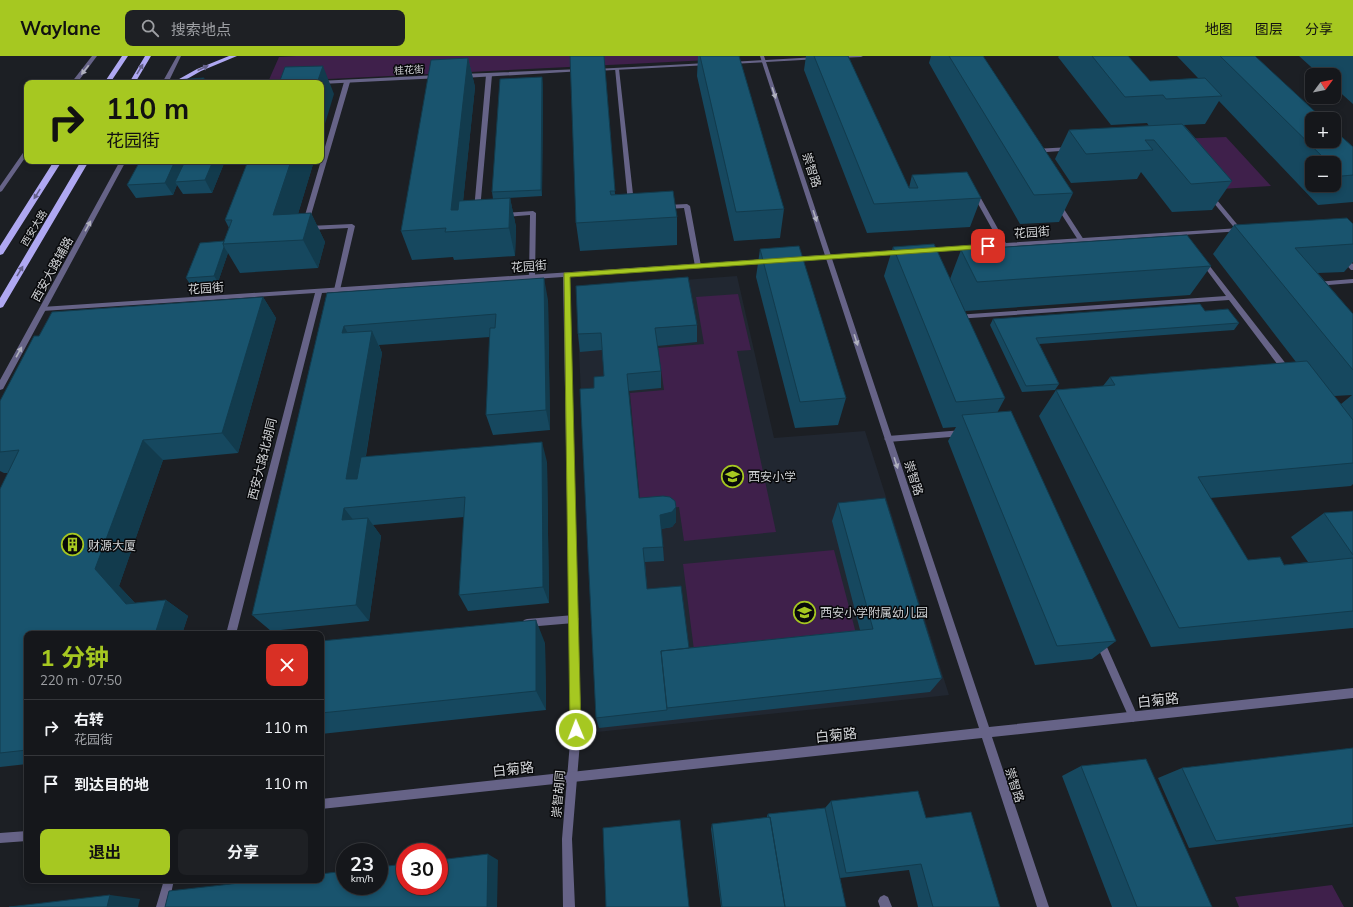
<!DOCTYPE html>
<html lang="zh">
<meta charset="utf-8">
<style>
:root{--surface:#15171b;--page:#1e2024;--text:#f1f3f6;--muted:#9d9fa3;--line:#34363a;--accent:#a6c821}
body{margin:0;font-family:Mulish,"Noto Sans SC",sans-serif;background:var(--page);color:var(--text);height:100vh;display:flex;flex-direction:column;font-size:15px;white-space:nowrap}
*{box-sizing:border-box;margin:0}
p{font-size:13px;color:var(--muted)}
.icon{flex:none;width:22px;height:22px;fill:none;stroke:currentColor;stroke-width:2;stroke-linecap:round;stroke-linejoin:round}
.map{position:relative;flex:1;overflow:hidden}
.details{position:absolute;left:24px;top:575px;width:300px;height:252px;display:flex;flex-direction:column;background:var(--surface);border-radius:8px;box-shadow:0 2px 6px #0003,0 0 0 1px var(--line)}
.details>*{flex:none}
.hud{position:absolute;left:24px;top:24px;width:300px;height:84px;border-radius:8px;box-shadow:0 2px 6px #0003,0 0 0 1px var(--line);background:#a6c821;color:#111;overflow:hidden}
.needle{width:26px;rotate:58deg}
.fabs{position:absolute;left:1305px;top:12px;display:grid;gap:8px}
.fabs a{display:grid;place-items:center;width:36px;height:36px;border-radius:8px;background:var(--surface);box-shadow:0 2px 6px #0003,0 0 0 1px var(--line);font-size:20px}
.speed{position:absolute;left:336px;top:787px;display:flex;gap:8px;font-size:20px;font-weight:700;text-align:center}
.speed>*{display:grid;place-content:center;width:52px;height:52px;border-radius:50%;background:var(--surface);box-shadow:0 2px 6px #0003,0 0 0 1px var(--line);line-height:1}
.speed small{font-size:10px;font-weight:400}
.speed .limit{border:6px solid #d22;background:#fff;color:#111}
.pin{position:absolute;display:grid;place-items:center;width:34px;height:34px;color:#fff;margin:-17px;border-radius:8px;box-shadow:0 2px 6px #0006}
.me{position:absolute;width:44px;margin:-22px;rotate:359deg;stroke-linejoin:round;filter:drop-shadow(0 0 3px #0008)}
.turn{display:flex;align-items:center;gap:14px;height:84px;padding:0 16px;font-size:18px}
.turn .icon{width:52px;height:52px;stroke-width:2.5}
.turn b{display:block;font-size:28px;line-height:34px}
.round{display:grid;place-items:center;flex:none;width:42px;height:42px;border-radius:8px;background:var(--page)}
.overview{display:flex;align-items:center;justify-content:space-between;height:68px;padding:0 16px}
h1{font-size:24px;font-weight:700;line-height:30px;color:var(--accent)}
.cta{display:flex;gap:8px;margin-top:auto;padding:8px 16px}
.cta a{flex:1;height:46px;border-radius:8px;background:var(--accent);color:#111;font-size:16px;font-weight:700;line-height:46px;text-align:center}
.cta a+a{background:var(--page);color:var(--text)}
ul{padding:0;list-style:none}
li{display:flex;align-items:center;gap:12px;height:56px;padding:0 16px;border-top:1px solid var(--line)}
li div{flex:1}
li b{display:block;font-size:15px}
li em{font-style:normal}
header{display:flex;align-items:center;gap:24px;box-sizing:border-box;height:56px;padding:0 20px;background:var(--accent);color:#111}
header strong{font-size:19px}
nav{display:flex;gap:22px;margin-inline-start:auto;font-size:14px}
.search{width:280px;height:36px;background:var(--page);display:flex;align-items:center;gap:10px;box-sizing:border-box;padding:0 14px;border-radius:8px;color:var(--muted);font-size:15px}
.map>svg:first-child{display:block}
.built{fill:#212731}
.green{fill:#3f204b}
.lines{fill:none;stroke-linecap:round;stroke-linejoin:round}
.service{fill:#666387;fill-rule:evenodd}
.minor{fill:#666387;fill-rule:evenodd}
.tertiary{fill:#666387;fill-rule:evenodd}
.primary{fill:#afa8f2;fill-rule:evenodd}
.wall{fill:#16485f;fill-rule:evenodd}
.shaded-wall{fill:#123b4d}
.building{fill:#19546e;stroke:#123b4d}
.oneway{fill:#64608a}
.oneway2{fill:#b0b1be}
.route{fill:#a6c821;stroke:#6c8215}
.labels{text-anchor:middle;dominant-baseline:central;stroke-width:3;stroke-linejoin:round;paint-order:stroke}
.far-street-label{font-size:10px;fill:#d0d2d5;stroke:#08090b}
.street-label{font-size:12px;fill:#d0d2d5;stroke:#08090b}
.poi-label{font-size:12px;fill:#d0d2d5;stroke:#08090b;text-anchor:start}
.near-street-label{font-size:14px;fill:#d0d2d5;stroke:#08090b}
</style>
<header>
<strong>Waylane</strong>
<div class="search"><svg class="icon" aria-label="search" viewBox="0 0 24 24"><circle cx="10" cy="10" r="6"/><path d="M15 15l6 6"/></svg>搜索地点</div>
<nav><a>地图</a><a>图层</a><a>分享</a></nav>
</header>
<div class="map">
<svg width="1353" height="851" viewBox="0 0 1353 851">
<rect width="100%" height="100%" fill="#1c1f24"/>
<path class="built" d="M737 220 774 382 865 375 949 639 597 676 576 232Z"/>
<path class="green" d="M296 0H728L729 3 268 26 279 1Z
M1226 81 1271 130 1220 133 1177 83Z
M738 238 751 294 737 295 776 476 684 485 679 451 641 455 630 337 664 334 658 292 704 288 696 241Z
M834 494 858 585 695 602 683 508Z
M1332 829 1344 851H1239L1235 841Z"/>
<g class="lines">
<path class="service" d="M615 12 619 13 634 147 631 149 628 147Z
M489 17 492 19 480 154 477 156 474 154 486 19Z
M347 24 350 26 309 166 306 168 304 167 303 166 344 26Z
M1071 91 1073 92V94L1034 97 1031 95 1034 93Z
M975 135 978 137 1007 189 1006 190 1004 191 1001 189 972 137Z
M1210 137 1212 138 1241 173V175H1237L1208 140 1207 139Z
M1058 146 1060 147 1084 184 1083 185H1079L1078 184 1055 148Z
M687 148 690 150 701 210 698 212 695 210 684 152 667 153 664 151 667 149Z
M533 155 536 157 535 221 532 223 529 221 530 159 504 161 501 159 504 157Z
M352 168 355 170 340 234 337 236 334 234 348 172 309 174 306 172 309 170Z
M1343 200 1353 208V214H1351L1341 203V201Z
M1203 203 1205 204 1290 313 1291 315 1290 317H1284L1229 244 956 263 953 261 956 259 1226 240 1200 205Z
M1353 223V227L1316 230 1313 228 1316 226Z
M963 374 967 377 963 380 888 386 884 383 888 380Z
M574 559 577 560 579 563 577 566 574 567 527 571 524 570 522 567 524 564 527 563Z
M1100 581 1103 582 1138 661 1136 664 1133 666 1130 664 1095 585 1097 582Z
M884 839 888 841 892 851H880L878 845 880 841Z"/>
<path class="minor" d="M836 0H863L861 1 838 2H836Z
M817 1 819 2V3L731 8 729 7 731 6Z
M707 7H709V9L595 15 593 14 595 13Z
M581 13H583V15L463 22 460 20 463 18Z
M439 19 441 20V22L321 28V27H315L318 25Z
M1240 172 1243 174 1242 175 927 196 924 194 927 192Z
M901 194 903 195V197L793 205 790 203 793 201Z
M768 203 770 204V206L569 220 581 674 572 783 575 851H563L562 783 571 674 563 221 322 237 236 578H226L315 237 42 255 39 253 42 251Z
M164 824H174L168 851H156Z"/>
<path class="tertiary" d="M92 0H97L77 27H71Z
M177 0H181L168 27H162Z
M760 0H764L989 671 1353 632V642L992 681 1049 851H1037L982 682 321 753V743L979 672Z
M27 93V99L2 135 0 136V130L25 94Z
M120 105H126L3 333 0 334V324Z
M27 775V785L0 787V777Z"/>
<path class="primary" d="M122 0H128L110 27H104Z
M145 0H151L135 27H129Z
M229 0H237L201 15 180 27H172L197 13Z
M54 105H62L3 198 0 199V190Z
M81 105H89L3 251 0 252V242Z"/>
</g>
<path class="wall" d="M604 0 615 138 677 161V189L580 195 576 167Z
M698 0H739L784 153 780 182 734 185 697 20Z
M806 0H848L909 132 912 119 981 142 970 171 867 177 804 14Z
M931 0H983L1073 137 1059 166 1020 168 929 7Z
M1059 0H1128L1150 25 1198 22 1177 0H1255L1353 91V146L1318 149 1219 45 1205 68 1184 69 1232 125 1212 154 1172 156 1141 116 1137 123 1071 127 1055 103 1069 74 1149 70 1147 67 1111 69 1058 1ZM1312 107H1334V129H1312Z
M1299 0H1353V48L1334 31V19H1320Z
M468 2 475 31 463 145 510 142 516 171 515 200 454 204 453 201 412 204 401 175Z
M543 28 542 140 493 143 492 136Z
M225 105 212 137 183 138 177 129 173 139 136 142 127 129Z
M248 105H314L298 158 311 157 325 186 318 212 240 217 228 197 218 226 190 228 186 222 224 185 229 172 225 164Z
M1353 168V206L1344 216 1318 217 1353 258V428L1351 430 1210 442 1248 504 1284 509 1308 506 1291 481 1324 457 1353 455V572L1151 591 1039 360 1056 334 1103 330 1110 321 1296 306 1213 198 1234 169ZM1352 339 1341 348 1334 340Z
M893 191 1005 342 997 357 1116 585 1092 603 1035 609 948 385 956 371 943 372 884 220Z
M760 193 846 342 838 369 795 372 756 221Z
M961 194 1211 210 1190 239 965 255 950 223Z
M327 237 548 244 550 374 493 379 486 359 490 281 379 289 382 297 366 400 547 406 549 547 468 555 459 539 464 461 373 469 381 480 369 565 271 575 252 559Z
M263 241 276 262 238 397 163 404 119 530 135 547 166 544 188 560 182 578H27V708L0 711V434L8 417H4L0 415V345L39 280Z
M1205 255 1239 267 1234 274 1039 288 1059 328 1055 334 1022 336 990 269 993 263Z
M697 269V286L657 290 661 315V332L628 335 639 442 676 451V466L672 471 661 473 663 491 664 505 645 506 647 533 689 592 860 574 832 465 838 447 942 622 930 636 599 672 596 662 594 332 604 320 602 294 580 296 578 278Z
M321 585 545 587 546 654 321 678Z
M1353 692V771L1189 792 1158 722 1182 712Z
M1081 710 1212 851H1112L1062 720Z
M831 745 926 762 1000 851H918L909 814 840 822 846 851H721L711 773 712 768 767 762V760L768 758 825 752Z"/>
<path class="shaded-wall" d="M468 2 475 31 460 175 451 154Z
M323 10 334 38 321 81V27H317Z
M542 21 543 28 542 140 541 134Z
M204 22 207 27H202Z
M175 105H188L175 126 177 129 173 139 165 127Z
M213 105H225L212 137 205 124Z
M291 105H314L290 184 273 159Z
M510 142 516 171 515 200 509 172Z
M311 157 325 186 318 212 303 184Z
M224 191 228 197 218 226 214 220Z
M544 222 548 244 550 374 546 354Z
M263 241 276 262 238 397 222 377Z
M344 270 355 291 342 277Z
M372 275 382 297 359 442 346 423Z
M143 384 163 404 119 530 150 564 126 548 95 513Z
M542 386 547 406 549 547 543 531Z
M676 451V466L672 471 660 473V459Z
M344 452 358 470 342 464Z
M368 462 381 480 369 565 356 549Z
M166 544 188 560 182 578H155Z
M536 564 545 587 546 654 536 635Z
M488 798 498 804 497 851H487Z
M110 839 140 843 138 851H107Z"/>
<path class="building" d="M570 0H604L615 135H610L611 139 673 135 677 161 576 167Z
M700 0H739L784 153 736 156Z
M814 0H848L909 132H918L912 119 967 116 981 142 874 148Z
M949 0H983L1073 137 1034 139Z
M1092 0H1128L1150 25 1205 22 1222 40 1166 43 1163 39 1125 41Z
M1220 0H1255L1323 63H1312V85H1334V74L1353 91V119L1342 120 1334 112V107H1329Z
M468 2 451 154H458L459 145 510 142 509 172 445 176 446 172 401 175 431 4Z
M323 10 317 27H279L285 11Z
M542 21 541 134 492 136 500 23Z
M204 22 202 27H173L175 24Z
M1182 68 1232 125 1191 128 1154 84H1145L1153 94 1086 98 1069 74Z
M140 105H175L165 127 127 129Z
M185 105H213L205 124 175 126Z
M248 105H291L273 159 311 157 303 184 223 188 232 164H225Z
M1347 162 1353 168V188L1295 192 1353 258V314L1234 169Z
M1187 179 1211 210 977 226 961 194Z
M224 185 223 188 224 191 214 220 186 222 200 187Z
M934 188 1005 342 956 346 893 191Z
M799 190 846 342 800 346 760 193Z
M688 221 697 269 655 272 661 315 627 318 639 442 663 440 670 441 675 445 676 451 672 456 660 459 663 491 643 492 647 533 681 530 689 592 661 595 667 654 596 662 580 333 594 332V321L604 320 601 277 578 278 576 230Z
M544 222 546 354 486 359 490 272H495L496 258 344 270 342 277 372 275 346 423H357L361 401 542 386 543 531 459 539 465 441 344 452 342 464 368 462 356 549 252 559 327 237Z
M263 241 222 377 143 384 95 513 126 548 166 544 155 578H27V694L0 697V433L19 394 0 396V345L34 280H39L52 256Z
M1200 248 1205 255 1228 253 1239 267 1036 282 1059 328 1026 330 993 263Z
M1307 305 1353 364V407L1198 421 1248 504 1280 501 1284 509 1353 502V555L1179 572 1056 334 1115 329 1110 321Z
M1011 355 1116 585 1057 590 962 359Z
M885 442 942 622 667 652 661 595 873 573 838 447Z
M1353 455V499L1324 457Z
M536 564V635L321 657V585Z
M1353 692V768L1216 785 1182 712Z
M1146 703 1212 851H1137L1081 710Z
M918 735 926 762 971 756 1000 851H933L921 808 846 817 831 745Z
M825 752 846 851H785L770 761 769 762 768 758Z
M770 761 785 851H722L712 768Z
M680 764 689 851H606L603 772Z
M488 798 487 851H165L169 835 266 824H321V818L345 815V830H379V811L405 808V830H439V804Z
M110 839 107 851H9Z"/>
<defs><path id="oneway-solid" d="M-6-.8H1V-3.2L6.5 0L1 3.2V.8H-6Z"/></defs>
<g class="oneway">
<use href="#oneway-solid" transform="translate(203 12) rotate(-24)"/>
<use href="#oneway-solid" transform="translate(140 13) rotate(-59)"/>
<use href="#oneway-solid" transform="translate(37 138) rotate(122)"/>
<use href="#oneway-solid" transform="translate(20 215) rotate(-59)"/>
</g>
<g class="oneway2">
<use href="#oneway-solid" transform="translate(85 14) rotate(128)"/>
<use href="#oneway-solid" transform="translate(774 37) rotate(72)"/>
<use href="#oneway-solid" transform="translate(815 160) rotate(72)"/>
<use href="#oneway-solid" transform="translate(88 170) rotate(-61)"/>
<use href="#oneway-solid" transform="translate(856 284) rotate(72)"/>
<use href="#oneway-solid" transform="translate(19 296) rotate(-61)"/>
<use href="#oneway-solid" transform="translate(896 407) rotate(72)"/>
</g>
<path class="route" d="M988 188 992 190 991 192 570 221 581 674 580 678 576 679 572 678 570 674 564 217Z"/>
<defs>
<symbol id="school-ring" viewBox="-11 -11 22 22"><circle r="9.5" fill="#08090b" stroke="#a6c821" stroke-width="1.5"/><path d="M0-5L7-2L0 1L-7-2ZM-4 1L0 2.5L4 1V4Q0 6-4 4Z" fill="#a6c821"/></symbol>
<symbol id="building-ring" viewBox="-11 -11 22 22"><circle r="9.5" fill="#08090b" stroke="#a6c821" stroke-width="1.5"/><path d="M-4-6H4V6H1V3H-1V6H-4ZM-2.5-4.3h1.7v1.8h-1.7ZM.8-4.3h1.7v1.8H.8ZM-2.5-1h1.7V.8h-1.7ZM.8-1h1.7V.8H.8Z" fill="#a6c821"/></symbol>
</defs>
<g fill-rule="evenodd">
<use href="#school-ring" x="720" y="408" width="25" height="25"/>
<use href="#building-ring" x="60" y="476" width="25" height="25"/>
<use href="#school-ring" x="792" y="544" width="25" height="25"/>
</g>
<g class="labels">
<g class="far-street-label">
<text transform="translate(409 14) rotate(-3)">桂花街</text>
<text transform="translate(34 172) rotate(-59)">西安大路</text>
</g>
<g class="street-label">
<text transform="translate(812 114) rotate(72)">崇智路</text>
<text transform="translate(1032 176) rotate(-4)">花园街</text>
<text transform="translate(529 210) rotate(-4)">花园街</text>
<text transform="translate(52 213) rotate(-61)">西安大路辅路</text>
<text transform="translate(206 232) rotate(-4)">花园街</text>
<text transform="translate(262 403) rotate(-76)">西安大路北胡同</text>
<text transform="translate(914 422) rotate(72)">崇智路</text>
<text transform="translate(1015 729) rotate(72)">崇智路</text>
<text transform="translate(558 738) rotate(-85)">崇智胡同</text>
</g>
<g class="poi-label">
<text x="748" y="420">西安小学</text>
<text x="88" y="489">财源大厦</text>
<text x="820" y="556">西安小学附属幼儿园</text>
</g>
<g class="near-street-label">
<text transform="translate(1158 644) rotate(-6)">白菊路</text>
<text transform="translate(836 679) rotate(-6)">白菊路</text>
<text transform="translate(513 713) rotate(-6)">白菊路</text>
</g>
</g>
</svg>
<div class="fabs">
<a><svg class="needle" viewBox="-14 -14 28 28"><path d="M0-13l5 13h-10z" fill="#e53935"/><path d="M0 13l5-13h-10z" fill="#9d9fa3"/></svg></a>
<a>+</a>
<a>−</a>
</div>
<div class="speed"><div>23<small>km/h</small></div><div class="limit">30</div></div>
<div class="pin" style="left:988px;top:190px;background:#d93025"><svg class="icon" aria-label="arrive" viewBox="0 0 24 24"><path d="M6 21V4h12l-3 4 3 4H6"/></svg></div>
<svg class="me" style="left:576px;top:674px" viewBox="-20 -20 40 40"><circle r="17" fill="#a6c821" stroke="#fff" stroke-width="3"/><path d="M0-11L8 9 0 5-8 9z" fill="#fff"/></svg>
<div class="hud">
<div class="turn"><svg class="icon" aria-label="right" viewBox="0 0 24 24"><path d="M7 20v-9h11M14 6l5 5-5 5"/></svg><div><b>110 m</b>花园街</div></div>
</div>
<section class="details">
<div class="overview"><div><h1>1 分钟</h1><p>220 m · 07:50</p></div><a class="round" style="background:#d93025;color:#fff"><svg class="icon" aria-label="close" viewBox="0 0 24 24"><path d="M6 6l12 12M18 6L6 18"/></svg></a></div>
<ul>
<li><svg class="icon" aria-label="right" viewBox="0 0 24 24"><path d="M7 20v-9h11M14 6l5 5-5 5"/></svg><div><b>右转</b><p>花园街</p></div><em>110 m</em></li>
<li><svg class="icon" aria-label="arrive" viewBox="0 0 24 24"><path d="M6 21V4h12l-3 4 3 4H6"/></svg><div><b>到达目的地</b></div><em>110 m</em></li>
</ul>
<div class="cta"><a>退出</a><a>分享</a></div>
</section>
</div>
